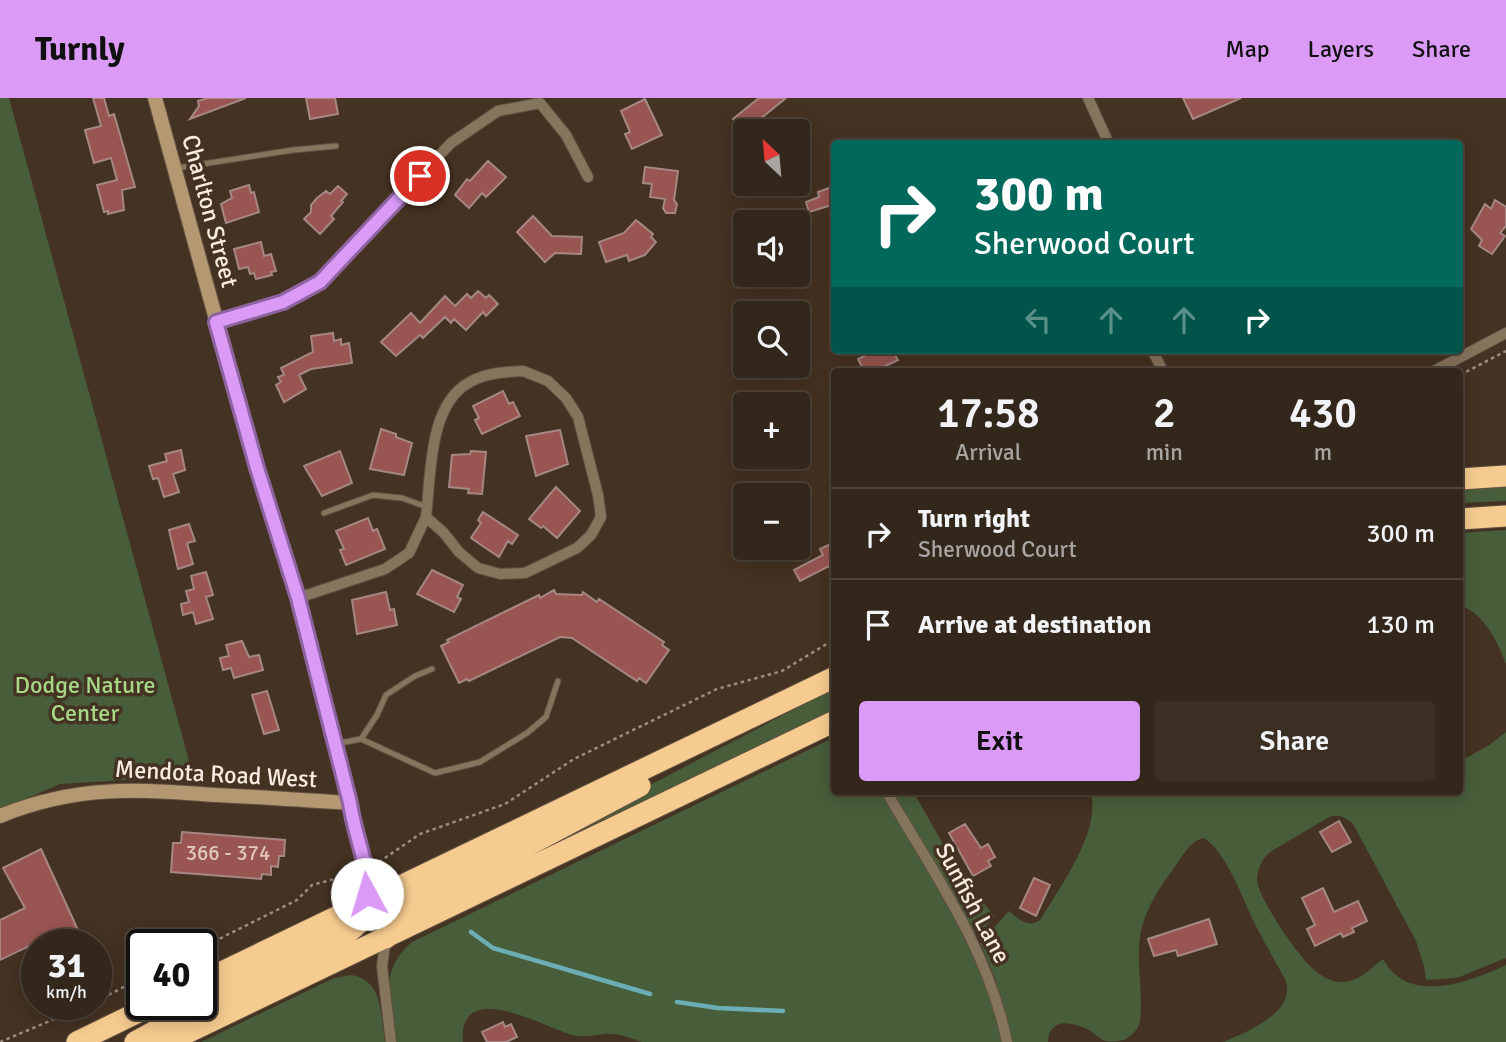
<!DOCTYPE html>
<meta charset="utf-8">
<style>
:root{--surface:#33261a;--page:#3b2e23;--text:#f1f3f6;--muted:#a9a5a2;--line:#4e4339;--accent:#da9af6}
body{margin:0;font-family:Signika,sans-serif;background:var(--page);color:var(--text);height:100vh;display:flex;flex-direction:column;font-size:26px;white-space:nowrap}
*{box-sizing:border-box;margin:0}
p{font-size:23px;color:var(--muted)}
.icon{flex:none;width:38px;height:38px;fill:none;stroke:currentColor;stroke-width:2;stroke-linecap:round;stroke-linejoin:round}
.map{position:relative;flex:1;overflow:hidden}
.drawer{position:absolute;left:831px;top:270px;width:632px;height:427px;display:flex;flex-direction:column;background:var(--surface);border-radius:7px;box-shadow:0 4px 18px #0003,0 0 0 2px var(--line)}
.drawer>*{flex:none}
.banner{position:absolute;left:831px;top:42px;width:632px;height:214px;border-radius:7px;box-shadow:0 4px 18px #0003,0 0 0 2px var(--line);background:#00695c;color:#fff;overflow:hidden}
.needle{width:46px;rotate:334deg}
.fabs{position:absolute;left:733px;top:21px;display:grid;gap:14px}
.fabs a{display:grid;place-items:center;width:77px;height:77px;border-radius:7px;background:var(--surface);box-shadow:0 4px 18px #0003,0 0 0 2px var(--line);font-size:35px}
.speed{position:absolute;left:21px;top:831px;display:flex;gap:14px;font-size:35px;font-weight:700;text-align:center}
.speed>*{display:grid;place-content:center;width:91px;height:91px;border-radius:50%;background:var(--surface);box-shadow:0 4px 18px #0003,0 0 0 2px var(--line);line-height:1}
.speed small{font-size:18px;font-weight:400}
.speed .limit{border:4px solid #111;border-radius:10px;background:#fff;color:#111}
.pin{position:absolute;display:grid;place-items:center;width:60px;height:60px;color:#fff;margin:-30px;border:4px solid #fff;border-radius:50%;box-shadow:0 2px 7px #0007}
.me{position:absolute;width:77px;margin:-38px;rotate:354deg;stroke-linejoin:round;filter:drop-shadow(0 0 5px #0008)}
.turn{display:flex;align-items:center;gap:24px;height:147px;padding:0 28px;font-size:32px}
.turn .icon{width:91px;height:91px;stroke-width:2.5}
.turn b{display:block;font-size:49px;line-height:60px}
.lanes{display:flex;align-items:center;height:66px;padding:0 28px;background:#0003;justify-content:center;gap:35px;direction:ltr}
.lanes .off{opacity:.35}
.eta{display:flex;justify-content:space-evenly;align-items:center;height:119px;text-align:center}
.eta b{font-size:42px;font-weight:600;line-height:49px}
.button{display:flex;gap:14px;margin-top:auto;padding:14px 28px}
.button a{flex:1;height:80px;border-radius:7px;background:var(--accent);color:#111;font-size:28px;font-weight:600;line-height:80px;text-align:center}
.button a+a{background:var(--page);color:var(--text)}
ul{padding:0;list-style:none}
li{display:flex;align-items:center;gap:21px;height:91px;padding:0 28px;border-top:2px solid var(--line)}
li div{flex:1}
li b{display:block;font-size:26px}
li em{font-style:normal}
header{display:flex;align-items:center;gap:42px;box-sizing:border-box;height:98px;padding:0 35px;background:var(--accent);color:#111}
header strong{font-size:33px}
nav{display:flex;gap:38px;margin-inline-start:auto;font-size:24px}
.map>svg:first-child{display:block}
.green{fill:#485e3a}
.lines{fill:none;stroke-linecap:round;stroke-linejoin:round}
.stream{stroke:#6caeb5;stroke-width:4.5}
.building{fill:#995551;stroke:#a58784;stroke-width:2}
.lane-casing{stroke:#615041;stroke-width:7}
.street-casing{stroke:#615041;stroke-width:12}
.secondary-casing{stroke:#615041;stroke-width:16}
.highway-casing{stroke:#615041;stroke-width:23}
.path{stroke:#9d8e81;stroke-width:2.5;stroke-dasharray:3.5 3.5;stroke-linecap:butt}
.lane{stroke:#86755d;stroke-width:5}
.street{stroke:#86755d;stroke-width:10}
.secondary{stroke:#b49872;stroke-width:14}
.highway{stroke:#f6cb8f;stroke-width:21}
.route-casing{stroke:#8e64a0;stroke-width:18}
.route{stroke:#da9af6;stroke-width:12}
.labels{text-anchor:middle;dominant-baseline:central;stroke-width:7;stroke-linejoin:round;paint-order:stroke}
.number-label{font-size:21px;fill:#e1c7be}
.street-label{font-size:24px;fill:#f9ede3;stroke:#443222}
.park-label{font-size:24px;fill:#a6d886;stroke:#443222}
</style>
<header>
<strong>Turnly</strong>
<nav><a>Map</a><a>Layers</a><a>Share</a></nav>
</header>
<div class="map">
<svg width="1506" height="944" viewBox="0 0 1506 944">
<rect width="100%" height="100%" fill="#443222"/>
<path class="green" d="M0 0H9L193 678 60 686 0 712Z
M1506 387V403L1460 405V391Z
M1506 432V566C1497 542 1485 517 1460 507V435Z
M835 590V612L401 821 528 751Z
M1506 634V860L1457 880 1426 882 1424 868 1416 843 1353 726C1345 719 1340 716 1329 719L1270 754C1262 762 1257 770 1257 783 1259 801 1298 858 1312 870 1320 877 1330 884 1341 884 1360 884 1369 871 1383 861 1409 908 1469 884 1506 867V944H1223C1247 934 1298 914 1285 881 1275 863 1265 846 1256 828 1244 805 1226 751 1203 740 1189 744 1182 759 1174 770 1156 794 1139 821 1139 852 1138 875 1143 898 1140 921 1140 929 1135 934 1129 939 1123 944 1113 944 1105 943 1098 940 1094 934 1087 931 1070 923 1049 920 1048 944H1012L995 880 980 845 1009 813C1019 822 1029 831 1041 821 1060 788 1103 731 1090 693H1380C1388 697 1445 693 1460 693V663L1488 648Z
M835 639V693H880L966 839 991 898 1002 944H642C629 940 618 935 605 936 593 937 583 940 572 937 544 929 458 879 463 944H397C391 904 377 874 412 844Z
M892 693H913L958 773 995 819 982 832 975 835Z
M351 877C384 882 380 917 385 944H201L334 880Z"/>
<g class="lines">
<path class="stream" d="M471 834 493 850 650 896
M677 904 718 910 783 913"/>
</g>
<path class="building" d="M93 0H104L109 18 114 16 135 89 122 92 124 112 108 116V113L104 114 97 87 117 82 111 60 94 65 85 32 101 28Z
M208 0H246L190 21 199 8 198 3Z
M306 0H335L338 16 310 21Z
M759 0H786L744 34 733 21Z
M1183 0H1241L1193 21Z
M645 1 662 37 632 51 625 36 630 34 621 13Z
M488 63 506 79 486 99 482 95 469 110 455 97 467 81 470 83Z
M645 69 678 73 674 102 677 106 675 115H666L663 110 665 101 650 99 652 86 643 85Z
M249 87 251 95 254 94 259 114 226 125 221 106 232 100 230 93Z
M338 88 347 96 341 103 343 104 331 118 334 121 320 136 304 121 311 114V107L317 100 326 93 330 96Z
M835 88V106L809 114 806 104 819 99 818 94Z
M1495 102 1506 109V128L1500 135 1505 138 1492 156 1479 148 1482 142 1471 131 1485 106 1491 111Z
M533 118 552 138 582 139 581 156 555 155 545 164 517 134Z
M636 122 653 136 651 139 656 144 645 157 629 163 627 157 606 164 599 144 624 135Z
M261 144 264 158 271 156 276 173 271 174 272 177 256 181 254 175 250 176 248 169 239 171 234 151Z
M478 193 486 200 489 197 498 206 486 218 483 214 466 232 454 221 451 225 445 219 423 240 420 237 396 258 381 244 411 215 420 225 445 198 455 208 467 196 471 200Z
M333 235 334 243 341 241V247L349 245 352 265 311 271 299 277 306 291 284 304 276 287 281 284 278 279 284 277 281 270 313 254 311 238Z
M877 252H892L898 262 875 273H864L858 261Z
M503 293 509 306 513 304 520 318 482 336 475 322 479 320 473 308Z
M381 331 396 336V339L412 345 404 377 370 371Z
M560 332 568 366 536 378 526 338Z
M181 352 185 372 173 376 179 394 164 399 158 380 153 381 149 368 167 363 165 356Z
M340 353 352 385 322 398 304 368Z
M471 353 486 354 482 396 468 395 469 391 449 389 452 357 470 356Z
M556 389 580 413 557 440 543 428 541 430 529 421Z
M483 414 518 437 512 446 508 443 499 459 471 440 481 425 478 422Z
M368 420 373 433 377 431 385 451 346 467 340 452 344 451 336 433Z
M189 426 195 443 187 445 193 466 178 471 169 432Z
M831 446 835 451V481L829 468 800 483 794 472 823 457 820 451Z
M432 472 463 487 457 499 461 501 454 514 417 496Z
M206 474 213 497 206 499 213 521 196 526 193 514 183 517 181 506 189 504 186 493 194 491 191 478Z
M554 492 556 496 582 497 583 494 597 504 599 501 664 544 662 547 669 552 646 585 639 580 637 583 572 540 560 539 469 583 467 581 459 585 441 548 449 544 447 542 539 497 540 500Z
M386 494 390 512 394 511 397 527 357 536 352 502Z
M242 543 249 559 259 557 263 572 234 580 231 570 223 572 220 560 229 558 226 547Z
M267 593 279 632 264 636 252 597Z
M1339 723 1351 744 1332 754 1320 734Z
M965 726 981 750 988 746 995 759 988 763 991 768 973 778 949 735Z
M182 734 285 742 284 758H279L278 769 271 768V777L262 776 261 781 171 774 173 745H181Z
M41 751 78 832 55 843 52 837 0 862V822L25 810 3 770Z
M1034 780 1050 787 1036 818 1020 810Z
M1323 790 1334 814 1358 803 1367 823 1352 830 1354 834 1343 839 1341 835 1315 848 1307 831 1315 827 1302 800Z
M1209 821 1217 846 1178 858 1176 852 1154 858 1148 841Z
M503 924 505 929 511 926 517 939 506 944H487L482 934Z"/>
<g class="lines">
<defs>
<path id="lane" d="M177 70 293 52 336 48
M324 415 373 397 402 400 427 409
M361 641 377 617 386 597 415 578 432 571
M335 646 361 641 435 675 480 664 527 635 546 619 558 583"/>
<path id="street" d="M1088 0 1109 46
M216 224 283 204 320 184 451 45 498 13 540 5 566 37 588 79
M1152 252 1163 273
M523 273 548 283 566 300 578 319 598 397 601 419 591 437 577 450 525 475 500 476 478 470 459 454 444 435 426 419C431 378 428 306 470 284 486 275 505 274 523 273Z
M1434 273 1506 235
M298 500 385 471 409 455 426 419
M886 693C933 774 988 850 1007 944
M386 840 382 868 391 944"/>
<path id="secondary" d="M155 0 257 370 298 500 366 771 367 789 366 805
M0 718C76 687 137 691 216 697 261 699 306 702 350 705"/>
<path id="highway" d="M1460 381 1506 378
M1460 421 1506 418
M386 840 393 817 400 810 527 748 640 688
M201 884 835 579
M77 944 155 906
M135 944 241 886 349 834 359 825 366 805
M168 944 835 623"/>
</defs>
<use href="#lane" class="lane-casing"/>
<use href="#street" class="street-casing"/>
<use href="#secondary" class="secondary-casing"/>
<use href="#highway" class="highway-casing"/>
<path class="path" d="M1460 277 1506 253
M379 764 420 736 505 706 574 661 717 591 782 573 835 541
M201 850 297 802 312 787 354 776
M96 903 142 880
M0 944 90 906"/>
<use href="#lane" class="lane"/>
<use href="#street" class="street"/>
<use href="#secondary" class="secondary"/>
<use href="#highway" class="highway"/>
</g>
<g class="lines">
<defs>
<path id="route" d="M367 796C369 766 354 736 350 705L298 500 257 370 216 224 283 204 320 184 420 78"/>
</defs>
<use href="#route" class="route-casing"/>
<use href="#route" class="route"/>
</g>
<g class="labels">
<g class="number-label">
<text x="228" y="755">366 - 374</text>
</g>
<g class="street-label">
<text transform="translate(210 113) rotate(75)">Charlton Street</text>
<text transform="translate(216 676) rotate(3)">Mendota Road West</text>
<text transform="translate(973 805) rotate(62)">Sunfish Lane</text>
</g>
<g class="park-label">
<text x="85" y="587">Dodge Nature<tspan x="85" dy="28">Center</tspan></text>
</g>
</g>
</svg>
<div class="fabs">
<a><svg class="needle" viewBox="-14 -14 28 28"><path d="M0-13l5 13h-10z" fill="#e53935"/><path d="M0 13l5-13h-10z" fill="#a9a5a2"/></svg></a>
<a><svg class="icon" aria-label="sound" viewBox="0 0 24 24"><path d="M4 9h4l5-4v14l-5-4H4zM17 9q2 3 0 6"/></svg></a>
<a><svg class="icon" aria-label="search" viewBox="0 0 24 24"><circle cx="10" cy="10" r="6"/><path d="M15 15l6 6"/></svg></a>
<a>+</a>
<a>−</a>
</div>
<div class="speed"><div>31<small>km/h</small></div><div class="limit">40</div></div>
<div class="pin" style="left:420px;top:78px;background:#d93025"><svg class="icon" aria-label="arrive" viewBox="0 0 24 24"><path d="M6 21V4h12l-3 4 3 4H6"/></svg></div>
<svg class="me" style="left:367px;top:796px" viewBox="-20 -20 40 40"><circle r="19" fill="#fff"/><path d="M0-13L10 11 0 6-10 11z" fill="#da9af6"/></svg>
<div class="banner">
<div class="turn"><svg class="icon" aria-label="right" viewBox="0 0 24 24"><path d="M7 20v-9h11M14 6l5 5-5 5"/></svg><div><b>300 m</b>Sherwood Court</div></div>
<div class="lanes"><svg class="icon off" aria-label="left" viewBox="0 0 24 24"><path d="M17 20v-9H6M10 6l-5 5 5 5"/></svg><svg class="icon off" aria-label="ahead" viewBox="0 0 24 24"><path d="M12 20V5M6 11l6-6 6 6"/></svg><svg class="icon off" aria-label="ahead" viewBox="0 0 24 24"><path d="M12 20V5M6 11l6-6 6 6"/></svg><svg class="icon" aria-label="right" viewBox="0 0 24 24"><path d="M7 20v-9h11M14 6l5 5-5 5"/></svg></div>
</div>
<section class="drawer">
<div class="eta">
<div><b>17:58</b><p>Arrival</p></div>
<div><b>2</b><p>min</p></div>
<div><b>430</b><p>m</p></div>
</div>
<ul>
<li><svg class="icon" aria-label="right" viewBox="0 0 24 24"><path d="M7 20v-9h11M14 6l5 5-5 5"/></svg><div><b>Turn right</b><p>Sherwood Court</p></div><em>300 m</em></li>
<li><svg class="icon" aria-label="arrive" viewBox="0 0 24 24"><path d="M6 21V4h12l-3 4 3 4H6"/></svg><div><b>Arrive at destination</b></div><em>130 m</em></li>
</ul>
<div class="button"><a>Exit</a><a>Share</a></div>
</section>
</div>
